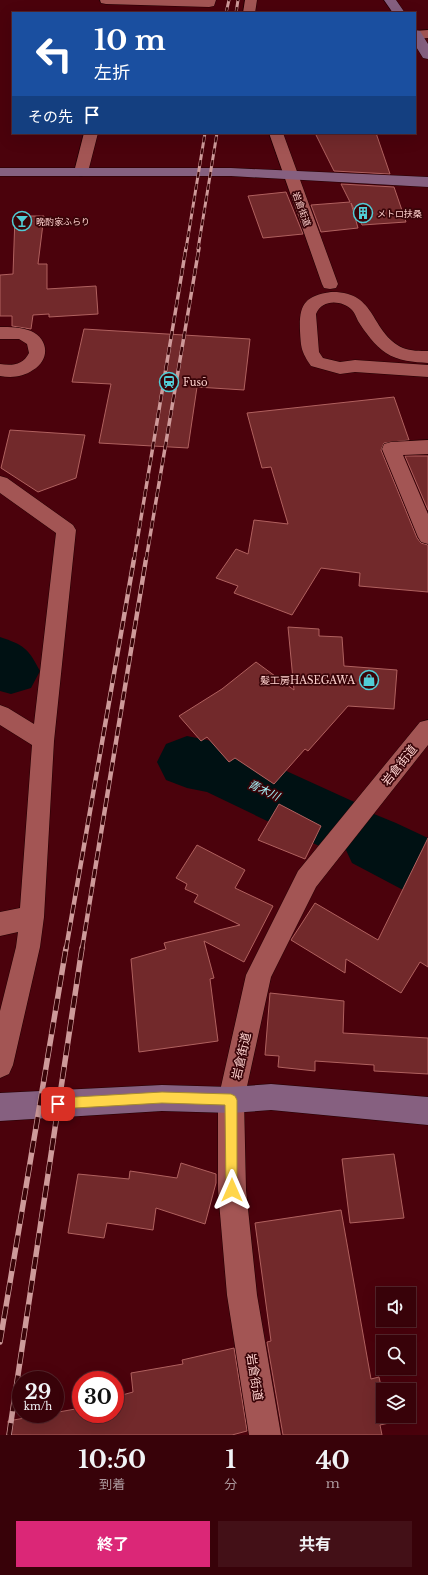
<!DOCTYPE html>
<html lang="ja">
<meta charset="utf-8">
<style>
:root{--surface:#380209;--page:#431017;--text:#f1f3f6;--muted:#ab979c;--line:#52242a;--accent:#db2777}
body{margin:0;font-family:"Libre Baskerville","Noto Sans JP",serif;background:var(--page);color:var(--text);height:100vh;display:flex;flex-direction:column;font-size:15px;white-space:nowrap}
*{box-sizing:border-box;margin:0}
p{font-size:13px;color:var(--muted)}
.icon{flex:none;width:22px;height:22px;fill:none;stroke:currentColor;stroke-width:2;stroke-linecap:round;stroke-linejoin:round}
.map{position:relative;height:1435px;overflow:hidden}
.panel{display:flex;flex-direction:column;background:var(--surface);flex:1}
.panel>*{flex:none}
.guide{position:absolute;left:12px;top:12px;width:404px;height:122px;border-radius:0px;box-shadow:0 4px 16px #0002,0 0 0 1px var(--line);background:#1a4fa0;color:#fff;overflow:hidden}
.controls{position:absolute;left:376px;top:1287px;display:grid;gap:8px}
.controls a{display:grid;place-items:center;width:40px;height:40px;border-radius:0px;background:var(--surface);box-shadow:0 4px 16px #0002,0 0 0 1px var(--line);font-size:20px}
.speed{position:absolute;left:12px;top:1371px;display:flex;gap:8px;font-size:20px;font-weight:700;text-align:center}
.speed>*{display:grid;place-content:center;width:52px;height:52px;border-radius:50%;background:var(--surface);box-shadow:0 4px 16px #0002,0 0 0 1px var(--line);line-height:1}
.speed small{font-size:10px;font-weight:400}
.speed .limit{border:6px solid #d22;background:#fff;color:#111}
.pin{position:absolute;display:grid;place-items:center;width:34px;height:34px;color:#fff;margin:-17px;border-radius:8px;box-shadow:0 2px 6px #0006}
.me{position:absolute;width:44px;margin:-22px;rotate:0deg;stroke-linejoin:round;filter:drop-shadow(0 0 3px #0008)}
.turn{display:flex;align-items:center;gap:14px;height:84px;padding:0 16px;font-size:18px}
.turn .icon{width:52px;height:52px;stroke-width:2.5}
.turn b{display:block;font-size:28px;line-height:34px}
.then{display:flex;align-items:center;height:38px;padding:0 16px;background:#0003;gap:8px;font-size:15px}
.eta{display:flex;justify-content:space-evenly;align-items:center;height:68px;text-align:center}
.eta b{font-size:24px;font-weight:700;line-height:28px}
.button{display:flex;gap:8px;margin-top:auto;padding:8px 16px}
.button a{flex:1;height:46px;border-radius:0px;background:var(--accent);color:#fff;font-size:16px;font-weight:700;line-height:46px;text-align:center}
.button a+a{background:var(--page);color:var(--text)}
.map>svg:first-child{display:block}
.lines{fill:none;stroke-linecap:round;stroke-linejoin:round}
.river{fill:#001113;fill-rule:evenodd}
.building{fill:#72292b;stroke:#b0615f}
.street-casing{stroke:#220103;stroke-width:1}
.secondary-casing{stroke:#220103;stroke-width:1}
.street{fill:#a35554;fill-rule:evenodd}
.secondary{fill:#866080;fill-rule:evenodd}
.rail-far3-casing{stroke:#ce9a9a;stroke-width:3}
.rail-far2-casing{stroke:#ce9a9a;stroke-width:3.5}
.rail-far1-casing{stroke:#ce9a9a;stroke-width:4.5}
.rail-casing{stroke:#ce9a9a;stroke-width:5.5}
.rail-far3{stroke:#390408;stroke-width:2;stroke-dasharray:6;stroke-linecap:butt}
.rail-far2{stroke:#390408;stroke-width:2.5;stroke-dasharray:8;stroke-linecap:butt}
.rail-far1{stroke:#390408;stroke-width:3;stroke-dasharray:9;stroke-linecap:butt}
.rail{stroke:#390408;stroke-width:4;stroke-dasharray:12;stroke-linecap:butt}
.route{fill:#ffd54a;stroke:#a68a30}
.labels{text-anchor:middle;dominant-baseline:central;stroke-width:3.5;stroke-linejoin:round;paint-order:stroke}
.far-street-label{font-size:9px;fill:#fed1ce;stroke:#390408}
.far-poi-label{font-size:9px;fill:#fed1ce;stroke:#390408;text-anchor:start}
.poi-label{font-size:10px;fill:#fed1ce;stroke:#390408;text-anchor:start}
.water-label{font-size:11px;font-style:italic;fill:#a7f3f9;stroke:#390408}
.near-street-label{font-size:12px;fill:#fed1ce;stroke:#390408}
</style>
<div class="map">
<svg width="428" height="1435" viewBox="0 0 428 1435">
<rect width="100%" height="100%" fill="#4b020c"/>
<g class="lines">
<path class="river" d="M0 637C24 645 28 648 40 671L31 688 11 694 0 691Z
M187 736 217 742 238 749 361 805 367 817 374 814 396 823 428 838V899L405 891 352 863 346 850 339 853 317 845 207 792 187 788 166 780 157 762 166 744Z"/>
</g>
<path class="building" d="M315 133H376L390 174 334 171Z
M341 184 394 187 406 222 362 225 351 203 358 228 321 232 311 205 350 202Z
M286 192 303 234 263 238 248 196Z
M15 216H44L38 264H47V289L96 286 98 314 49 317V314L33 315 31 329 12 326V316H0V275L13 274Z
M84 329 250 339 244 390 197 387 188 448 99 443 111 384 72 382Z
M394 397 409 440 384 443 381 450 417 538 421 543 428 545V592L359 586 360 573 321 568 292 615 234 593 238 586 216 578 236 549 248 554 254 520 288 524 271 467 262 468 247 413Z
M10 430 85 435 76 478 38 492 1 468Z
M405 456H428V510Z
M288 627 319 629V636L342 637 344 666 397 670 394 709 348 706 308 751 305 749 274 784 235 758 229 762 207 737 201 741 179 716 222 689 256 662 294 690Z
M279 804 321 826 305 859 258 840Z
M428 838V967L420 962 401 993 346 959 345 973 291 940 315 903 378 940Z
M197 845 245 870 235 888 273 906 244 962 204 941 214 978 210 979 218 1041 139 1052 131 959 166 949 164 943 240 925 194 902 198 895 185 889 187 884 176 878Z
M270 993 344 1001 343 1033 428 1038V1074L374 1071V1065L315 1061V1071L278 1067 279 1056 265 1055Z
M394 1154 404 1218 350 1223 342 1159Z
M181 1163 216 1174V1183L205 1224 156 1208 153 1230 107 1223 104 1238 68 1233 78 1174 129 1179 130 1171 177 1178Z
M341 1210 371 1379 379 1377 383 1395V1416H387L389 1423 380 1425 382 1435H283L267 1342 271 1341 255 1223Z
M234 1348 247 1431 232 1435H9L8 1421 81 1408V1414H115V1397L133 1392 131 1373 183 1364 182 1360Z"/>
<g class="lines">
<defs>
<path id="street" d="M100 0H216L214 6 209 7 106 4 101 3Z
M245 0H257L255 13H243Z
M428 30V38L415 39V31Z
M84 133H98L88 172 86 175 81 176 76 175 74 172Z
M269 133H283L338 284 336 288 330 289 324 288 322 284Z
M331 292C378 291 369 332 403 348 411 351 420 351 428 351V363C414 362 398 361 386 353 375 346 365 332 358 321 356 317 355 313 352 310 342 300 322 299 316 314L319 352 323 358 340 362 355 360 428 365V377L355 372 340 374 311 366C301 351 301 348 300 331 299 305 304 296 331 292Z
M0 327C10 327 21 327 31 331 49 339 50 360 33 370 23 377 12 378 0 376V364C12 366 23 365 29 353L27 344 19 339H0Z
M428 440V454L403 455 428 514V544L421 542 418 537 382 449 384 444 391 442Z
M0 476 7 478 73 525 76 530 54 741 44 917 40 947 13 1065 9 1074 0 1078V1011L16 947 18 932 0 936V912L20 908 32 745 0 725V705L8 708 34 724 56 533 0 493Z
M428 720V745L316 887 271 977 244 1100 246 1190 257 1295 281 1435H249L227 1295 218 1190V1100L246 975 298 871 420 722Z"/>
<path id="secondary" d="M384 0H396L405 13H393Z
M415 30 420 31 428 44V59L423 58 415 45Z
M0 168H231L428 177V187L231 176H0Z
M271 1084 428 1097V1125L271 1110 231 1113 162 1111 0 1121V1093L162 1085 231 1087Z"/>
</defs>
<use href="#street" class="street-casing"/>
<use href="#secondary" class="secondary-casing"/>
<use href="#street" class="street"/>
<use href="#secondary" class="secondary"/>
<defs>
<path id="rail-far3" d="M226 13 229 0
M236 13 238 0
M186 249 205 133
M198 249 217 133"/>
<path id="rail-far2" d="M134 560 186 248
M146 560 199 248"/>
<path id="rail-far1" d="M66 949 134 559
M82 949 146 559"/>
<path id="rail" d="M0 1342 66 948
M9 1435 82 948"/>
</defs>
<use href="#rail-far3" class="rail-far3-casing"/>
<use href="#rail-far2" class="rail-far2-casing"/>
<use href="#rail-far1" class="rail-far1-casing"/>
<use href="#rail" class="rail-casing"/>
<use href="#rail-far3" class="rail-far3"/>
<use href="#rail-far2" class="rail-far2"/>
<use href="#rail-far1" class="rail-far1"/>
<use href="#rail" class="rail"/>
</g>
<path class="route" d="M162 1092 231 1094 235 1096 237 1100V1190L236 1194 232 1196 227 1194 226 1190 225 1105 162 1103 58 1109 54 1108 52 1104 54 1100 58 1098Z"/>
<defs>
<symbol id="building-ring" viewBox="-11 -11 22 22"><circle r="9.5" fill="#390408" stroke="#51ccd5" stroke-width="1.5"/><path d="M-4-6H4V6H1V3H-1V6H-4ZM-2.5-4.3h1.7v1.8h-1.7ZM.8-4.3h1.7v1.8H.8ZM-2.5-1h1.7V.8h-1.7ZM.8-1h1.7V.8H.8Z" fill="#51ccd5"/></symbol>
<symbol id="bar-ring" viewBox="-11 -11 22 22"><circle r="9.5" fill="#390408" stroke="#51ccd5" stroke-width="1.5"/><path d="M-6-5H6L.8 .8V4.5H3.5V6h-7V4.5H-.8V.8Z" fill="#51ccd5"/></symbol>
<symbol id="station-ring" viewBox="-11 -11 22 22"><circle r="9.5" fill="#390408" stroke="#51ccd5" stroke-width="1.5"/><path d="M-3-6H3Q5-6 5-4V2Q5 4 3 4L4.5 6H3L1.5 4h-3L-3 6H-4.5L-3 4Q-5 4-5 2V-4Q-5-6-3-6ZM-3.5-4v3h7v-3ZM-3.5 1v1.5H-2V1ZM2 1v1.5H3.5V1Z" fill="#51ccd5"/></symbol>
<symbol id="shop-ring" viewBox="-11 -11 22 22"><circle r="9.5" fill="#390408" stroke="#51ccd5" stroke-width="1.5"/><path d="M-5-2.5h2.3a2.7 3.5 0 0 1 5.4 0H5L5.5 6h-11ZM-1.5-2.5h3a1.5 2.3 0 0 0-3 0Z" fill="#51ccd5"/></symbol>
</defs>
<g fill-rule="evenodd">
<use href="#building-ring" x="352" y="202" width="22" height="22"/>
<use href="#bar-ring" x="11" y="210" width="22" height="22"/>
<use href="#station-ring" x="158" y="371" width="22" height="22"/>
<use href="#shop-ring" x="358" y="669" width="22" height="22"/>
</g>
<g class="labels">
<g class="far-street-label">
<text transform="translate(302 209) rotate(70)">岩倉街道</text>
</g>
<g class="far-poi-label">
<text x="377" y="213">メトロ扶桑</text>
<text x="36" y="221">晩酌家ふらり</text>
</g>
<g class="poi-label">
<text x="183" y="382">Fusō</text>
<text x="355" y="680" text-anchor="end">髪工房HASEGAWA</text>
</g>
<g class="water-label">
<text transform="translate(264 790) rotate(25)">青木川</text>
</g>
<g class="near-street-label">
<text transform="translate(399 765) rotate(-51)">岩倉街道</text>
<text transform="translate(241 1056) rotate(-77)">岩倉街道</text>
<text transform="translate(255 1377) rotate(81)">岩倉街道</text>
</g>
</g>
</svg>
<div class="controls">
<a><svg class="icon" aria-label="sound" viewBox="0 0 24 24"><path d="M4 9h4l5-4v14l-5-4H4zM17 9q2 3 0 6"/></svg></a>
<a><svg class="icon" aria-label="search" viewBox="0 0 24 24"><circle cx="10" cy="10" r="6"/><path d="M15 15l6 6"/></svg></a>
<a><svg class="icon" aria-label="layers" viewBox="0 0 24 24"><path d="M12 4l9 5-9 5-9-5zM3 14l9 5 9-5"/></svg></a>
</div>
<div class="speed"><div>29<small>km/h</small></div><div class="limit">30</div></div>
<div class="pin" style="left:58px;top:1104px;background:#d93025"><svg class="icon" aria-label="arrive" viewBox="0 0 24 24"><path d="M6 21V4h12l-3 4 3 4H6"/></svg></div>
<svg class="me" style="left:232px;top:1190px" viewBox="-20 -20 40 40"><path d="M0-17L14 15 0 8-14 15z" fill="#ffd54a" stroke="#fff" stroke-width="4"/></svg>
<div class="guide">
<div class="turn"><svg class="icon" aria-label="left" viewBox="0 0 24 24"><path d="M17 20v-9H6M10 6l-5 5 5 5"/></svg><div><b>10 m</b>左折</div></div>
<div class="then">その先<svg class="icon" aria-label="arrive" viewBox="0 0 24 24"><path d="M6 21V4h12l-3 4 3 4H6"/></svg></div>
</div>
</div>
<section class="panel">
<div class="eta">
<div><b>10:50</b><p>到着</p></div>
<div><b>1</b><p>分</p></div>
<div><b>40</b><p>m</p></div>
</div>
<div class="button"><a>終了</a><a>共有</a></div>
</section>
